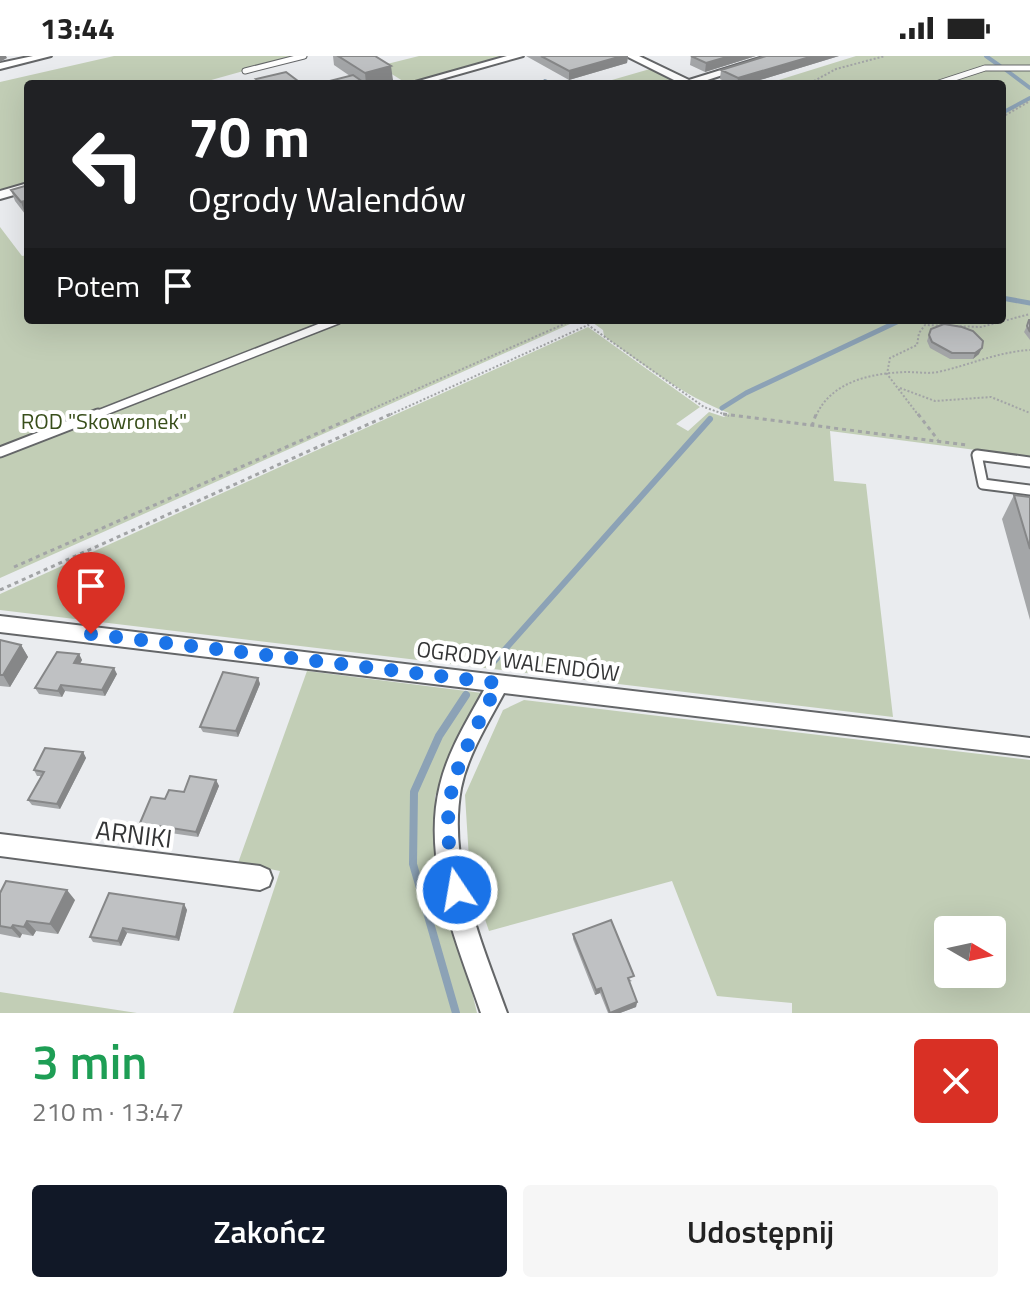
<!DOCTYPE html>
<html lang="pl">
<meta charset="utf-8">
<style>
:root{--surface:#fff;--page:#f6f6f6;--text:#222;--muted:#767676;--accent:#111827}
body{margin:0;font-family:"Titillium Web",sans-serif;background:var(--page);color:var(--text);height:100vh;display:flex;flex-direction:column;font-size:30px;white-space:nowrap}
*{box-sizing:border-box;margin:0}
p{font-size:26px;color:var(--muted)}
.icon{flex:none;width:44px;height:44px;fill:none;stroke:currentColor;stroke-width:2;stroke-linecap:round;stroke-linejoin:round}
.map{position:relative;height:957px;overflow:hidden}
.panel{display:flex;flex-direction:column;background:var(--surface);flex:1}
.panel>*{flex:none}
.guide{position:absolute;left:24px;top:24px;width:982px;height:244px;border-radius:8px;box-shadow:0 8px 32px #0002;background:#202124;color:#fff;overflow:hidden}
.needle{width:52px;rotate:99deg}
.buttons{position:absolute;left:934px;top:860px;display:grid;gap:16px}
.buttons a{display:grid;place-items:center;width:72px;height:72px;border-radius:8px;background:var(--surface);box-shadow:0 8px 32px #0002;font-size:40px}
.pin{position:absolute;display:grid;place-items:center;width:68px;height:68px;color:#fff;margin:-82px -34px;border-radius:50% 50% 50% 0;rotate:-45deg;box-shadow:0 0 8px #0007}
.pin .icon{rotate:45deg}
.me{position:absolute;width:88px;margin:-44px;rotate:348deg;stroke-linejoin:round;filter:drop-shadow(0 0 6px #0008)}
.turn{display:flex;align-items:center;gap:28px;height:168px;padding:0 32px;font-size:36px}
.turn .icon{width:104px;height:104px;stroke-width:2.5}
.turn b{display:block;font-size:56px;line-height:68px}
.then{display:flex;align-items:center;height:76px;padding:0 32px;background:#0003;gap:16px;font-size:30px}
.round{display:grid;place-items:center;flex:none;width:84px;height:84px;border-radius:8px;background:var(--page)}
.head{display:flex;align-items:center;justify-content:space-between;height:136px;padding:0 32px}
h1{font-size:48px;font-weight:600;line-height:60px;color:#1e9e55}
.primary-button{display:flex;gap:16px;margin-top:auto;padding:16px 32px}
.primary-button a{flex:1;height:92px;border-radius:8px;background:var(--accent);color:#fff;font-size:32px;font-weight:600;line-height:92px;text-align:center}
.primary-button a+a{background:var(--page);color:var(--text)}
.status{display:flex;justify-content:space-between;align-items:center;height:56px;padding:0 40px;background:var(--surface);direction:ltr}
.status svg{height:22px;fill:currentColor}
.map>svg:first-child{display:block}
.green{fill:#c2ceb6;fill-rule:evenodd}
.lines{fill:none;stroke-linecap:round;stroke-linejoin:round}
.stream-far3{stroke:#8ca2b6;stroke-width:4}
.stream-far2{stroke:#8ca2b6;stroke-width:5}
.stream-far1{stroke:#8ca2b6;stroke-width:6}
.stream{stroke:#8ca2b6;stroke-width:8}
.lane-far2-casing{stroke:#646668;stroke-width:7}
.lane-far1-casing{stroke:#646668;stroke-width:10}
.lane-casing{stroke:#646668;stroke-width:13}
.street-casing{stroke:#646668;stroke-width:4}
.path-far1{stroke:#a2a4a6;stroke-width:2;stroke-dasharray:2 2;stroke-linecap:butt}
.path{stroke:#a2a4a6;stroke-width:3;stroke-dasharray:4 4;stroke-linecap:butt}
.lane-far2{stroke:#fff;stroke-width:5}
.lane-far1{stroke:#fff;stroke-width:7}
.lane{stroke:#fff;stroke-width:9}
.street{fill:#fff;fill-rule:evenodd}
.wall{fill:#a4a6a8}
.shaded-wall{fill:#868788}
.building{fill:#bfc1c3;stroke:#868788;stroke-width:2}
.route{stroke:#1a73e8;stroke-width:14;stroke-dasharray:0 25.2}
.labels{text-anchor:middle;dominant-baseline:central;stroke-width:8;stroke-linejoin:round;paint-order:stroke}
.park-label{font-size:22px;fill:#384e1a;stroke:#fff}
.street-label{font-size:22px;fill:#343536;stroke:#fff}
.near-street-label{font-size:26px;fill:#343536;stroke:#fff}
</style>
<div class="status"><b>13:44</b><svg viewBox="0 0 49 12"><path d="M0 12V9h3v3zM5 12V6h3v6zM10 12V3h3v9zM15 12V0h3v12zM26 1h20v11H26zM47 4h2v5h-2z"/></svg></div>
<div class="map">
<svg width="1030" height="957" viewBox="0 0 1030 957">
<rect width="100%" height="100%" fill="#eaecef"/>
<path class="green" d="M114 0H297L197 28H28V129L0 136V26Z
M419 0H511L406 27 379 10Z
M856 0H1030V401L830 375 834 425 866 428 893 661 0 554V538L588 271 700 351 676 368 688 375 709 356 724 361 729 357C684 340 643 309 604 280L603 274 589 264H1002V28H766Z
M650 13 679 28H598Z
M0 171 22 200 28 199V264H579L0 522Z
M307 615 482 637 435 740 438 793 477 957H233L280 815 238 807Z
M524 644 1030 704V957H792V947L717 940 672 825 489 875 470 819 465 739 503 654ZM948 874H992V918H948Z
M0 936 137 957H0Z"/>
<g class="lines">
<path class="stream-far3" d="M986 0 1000 10
M1006 14 1030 32
M545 25 552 28
M1002 57 1030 42"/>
<path class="stream-far2" d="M1002 242 1030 247
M722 352 746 337 901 264"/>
<path class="stream-far1" d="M491 609 710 363"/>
<path class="stream" d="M456 957 413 808 414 736 439 680 466 639"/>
<defs>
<path id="lane-far2" d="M245 15 304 0
M936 28 985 12H1030"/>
<path id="lane-far1" d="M93 360 338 264"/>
<path id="lane" d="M0 396 98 358
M1030 406 977 399 983 428 1030 434"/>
<path id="street" d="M33 0H51L0 13V7Z
M507 0H523L424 28H408Z
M626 0H639L689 24 766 0H781L695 28H682Z
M28 127V135L0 143V135Z
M0 560 1030 682V700L504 637C488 667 468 698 461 732 447 808 482 887 507 957H481C457 887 421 805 440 729 448 695 467 665 484 634L0 576Z
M0 778 260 810 269 814 272 822 269 830 260 834 0 800Z"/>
</defs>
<use href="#lane-far2" class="lane-far2-casing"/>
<use href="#lane-far1" class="lane-far1-casing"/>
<use href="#lane" class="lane-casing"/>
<use href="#street" class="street-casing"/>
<path class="path-far1" d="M814 25 836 13 885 0
M1002 61 1030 45
M900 332 935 345 991 341 1030 357
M356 360 573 264
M387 360 588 269 704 351 729 360
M816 360C831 325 872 317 907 316 917 316 928 318 938 316 970 309 997 296 1030 294
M919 360 887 318 890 302 917 289 919 277 925 269 981 271 1030 258"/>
<path class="path" d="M723 358 967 389
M918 358 938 384
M812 370 816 358
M14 511 361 358
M0 534 391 358"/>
<use href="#lane-far2" class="lane-far2"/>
<use href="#lane-far1" class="lane-far1"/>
<use href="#lane" class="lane"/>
<use href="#street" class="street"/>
</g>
<path class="wall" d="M333 0H375L393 24 378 28H318L350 20 334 9Z
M526 0H628L627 7 569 24Z
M691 0H756L705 16 690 9Z
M766 0H839L747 28H730L720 23 721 14Z
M28 129V157L25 158 15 145 11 134Z
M1030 264V284L1024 276Z
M931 273 979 298 973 303H950L930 292 927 285Z
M1014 439 1030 441V564L1002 463Z
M0 584 21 589 28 601 10 631 0 630Z
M79 598 82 604 80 608 117 618 105 640 65 635 62 641 39 638 35 632Z
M258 622 260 628 238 681 203 676 200 671Z
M83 696 86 702 60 753 32 749 28 744 41 720H37L34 714Z
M216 724 219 730 198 781 143 773 140 767 165 743Z
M0 837 75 844 58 878 36 875 33 880 22 878 20 882 0 878Z
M184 848 187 854 179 885 127 877 121 890 93 886 90 881Z
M573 878 632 925 629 926 637 946 636 951 620 957H608L600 937 595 939 573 883Z"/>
<path class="shaded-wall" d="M0 0H6L7 2 0 6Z
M622 0H628L627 7 569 24V15Z
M730 0H756L705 16 706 7Z
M813 0H839L747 28H737L738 22Z
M391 10 393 24 378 28H366L365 17Z
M28 144V157L25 158 21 146Z
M982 292 979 298 973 303 975 297Z
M21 589 28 601 10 631 3 619Z
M79 598 82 604 77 613 74 607Z
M114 612 117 618 105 640 102 634Z
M258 622 260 628 238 681 236 675Z
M61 629 65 635 62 641 58 635Z
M83 696 86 702 60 753 57 748Z
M216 724 219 730 198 781 196 776Z
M67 834 75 844 58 878 50 868Z
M184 848 187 854 179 885 176 881Z
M27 865 36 875 33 880 24 871Z
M13 869 22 878 20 882 11 872Z
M123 872 127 877 121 890 118 885Z
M601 932 600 937 595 939 596 934Z
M637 946 636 951 620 957H610Z"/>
<path class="building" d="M338 0H375L391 10 365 17Z
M541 0H622L569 15Z
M691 0H730L706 7Z
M766 0H813L738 22 721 14Z
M286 16 302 28H263L256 23Z
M353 19 366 28H318Z
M28 129V144L21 146 11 134Z
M1029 264H1030V276L1027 270Z
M944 268 962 271 973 275 983 285 982 292 975 297H952L932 286 929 279 931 273Z
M1014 439 1030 441V493Z
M0 584 21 589 3 619H0Z
M57 596 79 598 74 607 114 612 102 634 61 629 58 635 35 632Z
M223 616 258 622 236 675 200 671Z
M45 692 83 696 57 748 28 744 44 716 34 714Z
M190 720 216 724 196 776 140 767 151 741 165 743 169 734 184 736Z
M6 825 67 834 50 868 27 865 24 871 13 869 11 872 0 870V837Z
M109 837 184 848 176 881 123 872 118 885 90 881Z
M611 864 634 920 628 922 637 946 610 957 601 932 596 934 573 878Z"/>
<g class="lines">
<path class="route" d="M91 578 498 627C458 711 434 737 457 834"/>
</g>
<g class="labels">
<g class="park-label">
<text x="104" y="365">ROD "Skowronek"</text>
</g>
<g class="street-label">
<text transform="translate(518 605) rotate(7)">OGRODY WALENDÓW</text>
</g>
<g class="near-street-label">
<text transform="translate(134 778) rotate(7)">ARNIKI</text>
</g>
</g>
</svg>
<div class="buttons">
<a><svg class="needle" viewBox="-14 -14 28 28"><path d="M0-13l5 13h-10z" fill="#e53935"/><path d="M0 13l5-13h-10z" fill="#767676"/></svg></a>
</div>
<div class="pin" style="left:91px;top:578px;background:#d93025"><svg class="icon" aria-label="arrive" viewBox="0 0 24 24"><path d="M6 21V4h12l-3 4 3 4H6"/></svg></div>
<svg class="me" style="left:457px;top:834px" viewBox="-20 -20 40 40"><circle r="17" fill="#1a73e8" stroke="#fff" stroke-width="3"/><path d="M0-11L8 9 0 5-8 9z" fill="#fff"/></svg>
<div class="guide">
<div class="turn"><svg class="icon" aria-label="left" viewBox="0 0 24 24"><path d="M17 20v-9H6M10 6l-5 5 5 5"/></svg><div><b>70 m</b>Ogrody Walendów</div></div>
<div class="then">Potem<svg class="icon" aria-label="arrive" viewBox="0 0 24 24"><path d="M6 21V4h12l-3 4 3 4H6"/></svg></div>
</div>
</div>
<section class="panel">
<div class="head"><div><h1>3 min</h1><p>210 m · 13:47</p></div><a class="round" style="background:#d93025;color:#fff"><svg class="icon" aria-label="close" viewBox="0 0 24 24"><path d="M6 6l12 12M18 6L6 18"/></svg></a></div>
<div class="primary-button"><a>Zakończ</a><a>Udostępnij</a></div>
</section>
